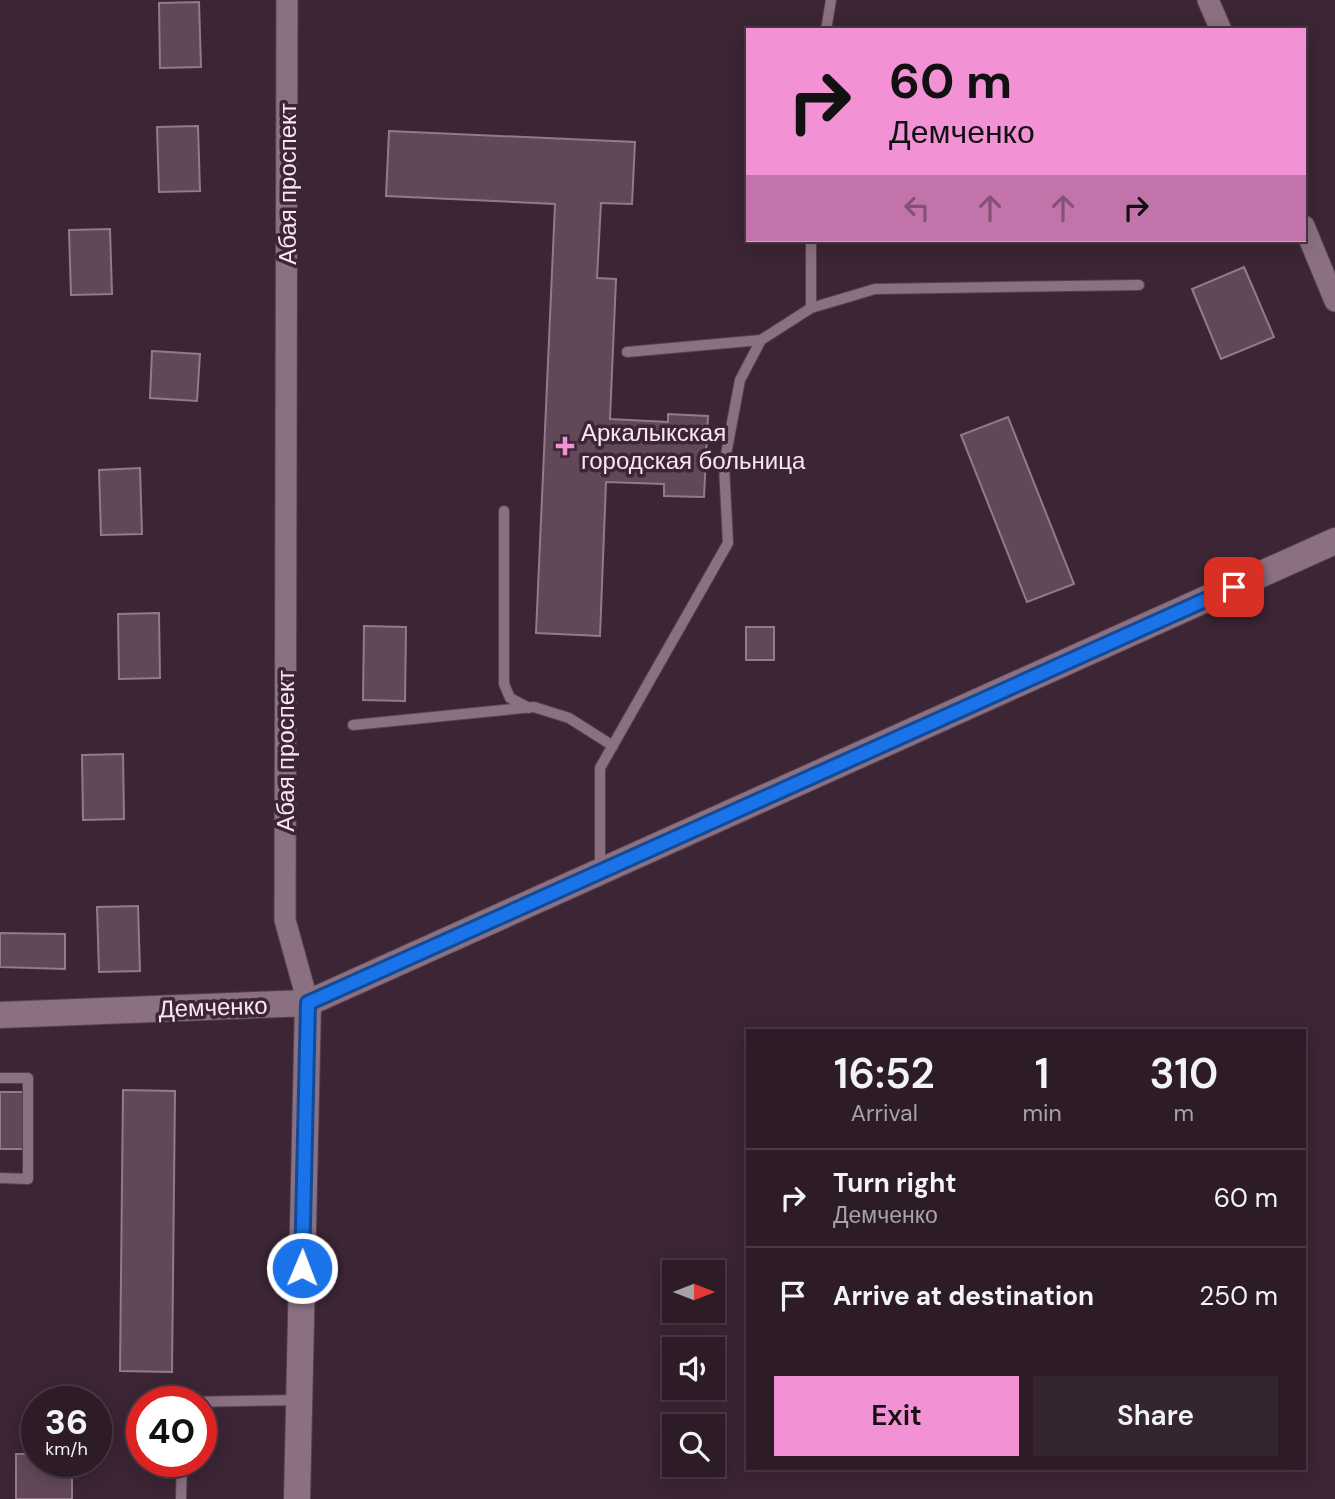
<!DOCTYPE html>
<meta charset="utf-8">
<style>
:root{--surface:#2d1c28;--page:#352530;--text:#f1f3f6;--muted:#a7a1a8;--line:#483a45;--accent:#f391d5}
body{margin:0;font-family:"DM Sans",sans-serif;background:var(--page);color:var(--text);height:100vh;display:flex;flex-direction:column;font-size:26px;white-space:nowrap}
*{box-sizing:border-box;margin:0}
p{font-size:23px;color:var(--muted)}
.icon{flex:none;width:38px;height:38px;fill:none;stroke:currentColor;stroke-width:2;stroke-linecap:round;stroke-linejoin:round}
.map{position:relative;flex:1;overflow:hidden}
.details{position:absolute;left:746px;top:1029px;width:560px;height:441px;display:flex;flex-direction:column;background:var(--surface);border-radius:0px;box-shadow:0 4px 18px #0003,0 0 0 2px var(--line)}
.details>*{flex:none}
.guide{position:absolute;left:746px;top:28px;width:560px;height:214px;border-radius:0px;box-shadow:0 4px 18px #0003,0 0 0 2px var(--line);background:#f391d5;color:#111;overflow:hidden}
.needle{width:46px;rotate:90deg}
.buttons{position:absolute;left:662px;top:1260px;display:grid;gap:14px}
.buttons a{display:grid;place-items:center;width:63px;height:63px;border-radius:0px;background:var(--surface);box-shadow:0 4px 18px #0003,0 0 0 2px var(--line);font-size:35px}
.speed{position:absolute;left:21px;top:1386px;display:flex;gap:14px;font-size:35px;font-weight:700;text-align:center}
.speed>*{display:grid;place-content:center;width:91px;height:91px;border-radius:50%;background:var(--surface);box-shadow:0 4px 18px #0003,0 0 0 2px var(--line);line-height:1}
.speed small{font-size:18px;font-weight:400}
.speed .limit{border:10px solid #d22;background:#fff;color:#111}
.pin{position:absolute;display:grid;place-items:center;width:60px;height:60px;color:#fff;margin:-30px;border-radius:14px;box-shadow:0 4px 10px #0006}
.me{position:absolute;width:77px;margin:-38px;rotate:1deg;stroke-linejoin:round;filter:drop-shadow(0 0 5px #0008)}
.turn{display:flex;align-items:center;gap:24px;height:147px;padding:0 28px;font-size:32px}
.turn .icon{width:91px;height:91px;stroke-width:2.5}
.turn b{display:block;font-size:49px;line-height:60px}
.lanes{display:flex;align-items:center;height:66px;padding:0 28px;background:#0003;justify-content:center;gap:35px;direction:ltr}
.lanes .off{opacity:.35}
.eta{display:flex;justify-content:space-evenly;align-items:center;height:119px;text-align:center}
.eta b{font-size:42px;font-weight:600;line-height:49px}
.primary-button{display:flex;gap:14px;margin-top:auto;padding:14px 28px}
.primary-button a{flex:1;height:80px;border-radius:0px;background:var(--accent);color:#111;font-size:28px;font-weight:600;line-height:80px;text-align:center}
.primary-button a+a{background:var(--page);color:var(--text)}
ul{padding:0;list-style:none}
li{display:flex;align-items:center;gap:21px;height:98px;padding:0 28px;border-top:2px solid var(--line)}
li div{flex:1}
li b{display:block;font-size:26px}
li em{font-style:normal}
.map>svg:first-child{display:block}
.building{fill:#614858;stroke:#95798b;stroke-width:2}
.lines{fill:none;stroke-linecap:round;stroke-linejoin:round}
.service-casing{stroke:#56424f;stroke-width:12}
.minor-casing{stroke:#56424f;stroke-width:23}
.tertiary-casing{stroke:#56424f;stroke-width:28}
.service{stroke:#8b7082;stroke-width:10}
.minor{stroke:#8b7082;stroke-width:21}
.tertiary{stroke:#8b7082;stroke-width:26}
.route-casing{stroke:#114b97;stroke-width:18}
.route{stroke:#1a73e8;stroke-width:12}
.poi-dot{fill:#f391d5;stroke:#3c2535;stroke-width:2.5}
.labels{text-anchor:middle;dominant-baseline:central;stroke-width:7;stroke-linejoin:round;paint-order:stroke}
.street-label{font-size:24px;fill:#f7e7f1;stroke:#3c2535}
.poi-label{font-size:24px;fill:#f7e7f1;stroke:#3c2535;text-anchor:start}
</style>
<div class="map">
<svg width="1335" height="1499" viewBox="0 0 1335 1499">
<rect width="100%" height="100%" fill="#3c2535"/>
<path class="building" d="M199 2 201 67 160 68 159 3Z
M198 126 200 191 159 192 157 127Z
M389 131 635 142 632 204 601 203 597 278 616 279 610 419 668 422V414L708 416 704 497 664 496V484L606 482 600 636 536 633 555 204 386 196Z
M110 229 112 294 71 295 69 230Z
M1244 267 1274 337 1221 359 1192 289Z
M152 351 200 354 197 401 150 398Z
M1008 417 1074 584 1027 602 961 435Z
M140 468 142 534 101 535 99 470Z
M159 613 160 678 119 679 118 614Z
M364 626 406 627 405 701 363 700Z
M746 627H774V660H746Z
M123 754 124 819 83 820 82 755Z
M138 906 140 971 99 972 97 907Z
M0 933 65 934V969L0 967Z
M123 1090 175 1091 172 1372 120 1371Z
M0 1092H25L24 1149H0Z
M16 1454H37V1461H72V1499H16Z"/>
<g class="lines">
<defs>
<path id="service" d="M826 30 831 0
M811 308V240
M627 352 761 340
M504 511V684L510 698 529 708
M353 725 534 707 569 718 613 746
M600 869V768L728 543 724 465 740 380 761 340 811 308 875 289 1139 285
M0 1078H28V1179L0 1178
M187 1402 299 1400
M181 1499 182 1461"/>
<path id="minor" d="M287 0 285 920 308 1003
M1208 0 1221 30
M1304 226 1335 301"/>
<path id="tertiary" d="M0 1015 308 1003 1335 541
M297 1499 308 1003"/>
</defs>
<use href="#service" class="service-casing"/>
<use href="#minor" class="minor-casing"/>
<use href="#tertiary" class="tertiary-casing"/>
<use href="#service" class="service"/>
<use href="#minor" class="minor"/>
<use href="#tertiary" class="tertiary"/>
</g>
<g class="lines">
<defs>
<path id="route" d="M302 1268 308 1003 1234 587"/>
</defs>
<use href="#route" class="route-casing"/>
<use href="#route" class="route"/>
</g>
<path class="poi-dot" d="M561.5 435.5h7v7h7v7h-7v7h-7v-7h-7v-7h7z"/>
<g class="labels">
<g class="street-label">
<text transform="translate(287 184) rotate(-90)">Абая проспект</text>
<text transform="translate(285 751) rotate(-90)">Абая проспект</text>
<text transform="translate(213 1007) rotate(-2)">Демченко</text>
</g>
<g class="poi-label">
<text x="581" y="432">Аркалыкская<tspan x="581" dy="28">городская больница</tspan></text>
</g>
</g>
</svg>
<div class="buttons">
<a><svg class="needle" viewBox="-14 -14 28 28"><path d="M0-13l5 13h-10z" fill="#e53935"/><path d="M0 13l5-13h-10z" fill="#a7a1a8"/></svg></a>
<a><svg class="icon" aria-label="sound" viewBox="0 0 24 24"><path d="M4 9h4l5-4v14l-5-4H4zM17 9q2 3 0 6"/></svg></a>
<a><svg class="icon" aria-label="search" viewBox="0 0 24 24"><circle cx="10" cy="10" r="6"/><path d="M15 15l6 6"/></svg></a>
</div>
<div class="speed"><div>36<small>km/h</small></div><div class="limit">40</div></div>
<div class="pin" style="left:1234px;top:587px;background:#d93025"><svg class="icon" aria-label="arrive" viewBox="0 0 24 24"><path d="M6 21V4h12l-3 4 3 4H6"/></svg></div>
<svg class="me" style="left:302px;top:1268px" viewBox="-20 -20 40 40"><circle r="17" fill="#1a73e8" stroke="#fff" stroke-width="3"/><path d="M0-11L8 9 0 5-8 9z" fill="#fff"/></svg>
<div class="guide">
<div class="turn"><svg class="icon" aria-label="right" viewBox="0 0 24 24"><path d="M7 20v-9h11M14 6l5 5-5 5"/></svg><div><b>60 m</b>Демченко</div></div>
<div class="lanes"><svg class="icon off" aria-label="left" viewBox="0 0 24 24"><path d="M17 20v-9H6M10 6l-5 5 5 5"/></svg><svg class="icon off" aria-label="ahead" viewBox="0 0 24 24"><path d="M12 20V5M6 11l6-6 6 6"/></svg><svg class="icon off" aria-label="ahead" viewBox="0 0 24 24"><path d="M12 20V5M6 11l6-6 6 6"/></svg><svg class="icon" aria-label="right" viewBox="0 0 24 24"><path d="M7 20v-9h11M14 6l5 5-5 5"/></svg></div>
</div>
<section class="details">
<div class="eta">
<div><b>16:52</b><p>Arrival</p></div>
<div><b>1</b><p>min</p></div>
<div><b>310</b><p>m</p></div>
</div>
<ul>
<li><svg class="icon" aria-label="right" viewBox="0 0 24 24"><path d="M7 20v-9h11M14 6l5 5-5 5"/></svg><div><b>Turn right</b><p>Демченко</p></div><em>60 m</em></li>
<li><svg class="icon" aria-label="arrive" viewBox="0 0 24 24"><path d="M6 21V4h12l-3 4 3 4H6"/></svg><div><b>Arrive at destination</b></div><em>250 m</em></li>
</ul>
<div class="primary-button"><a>Exit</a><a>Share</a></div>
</section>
</div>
